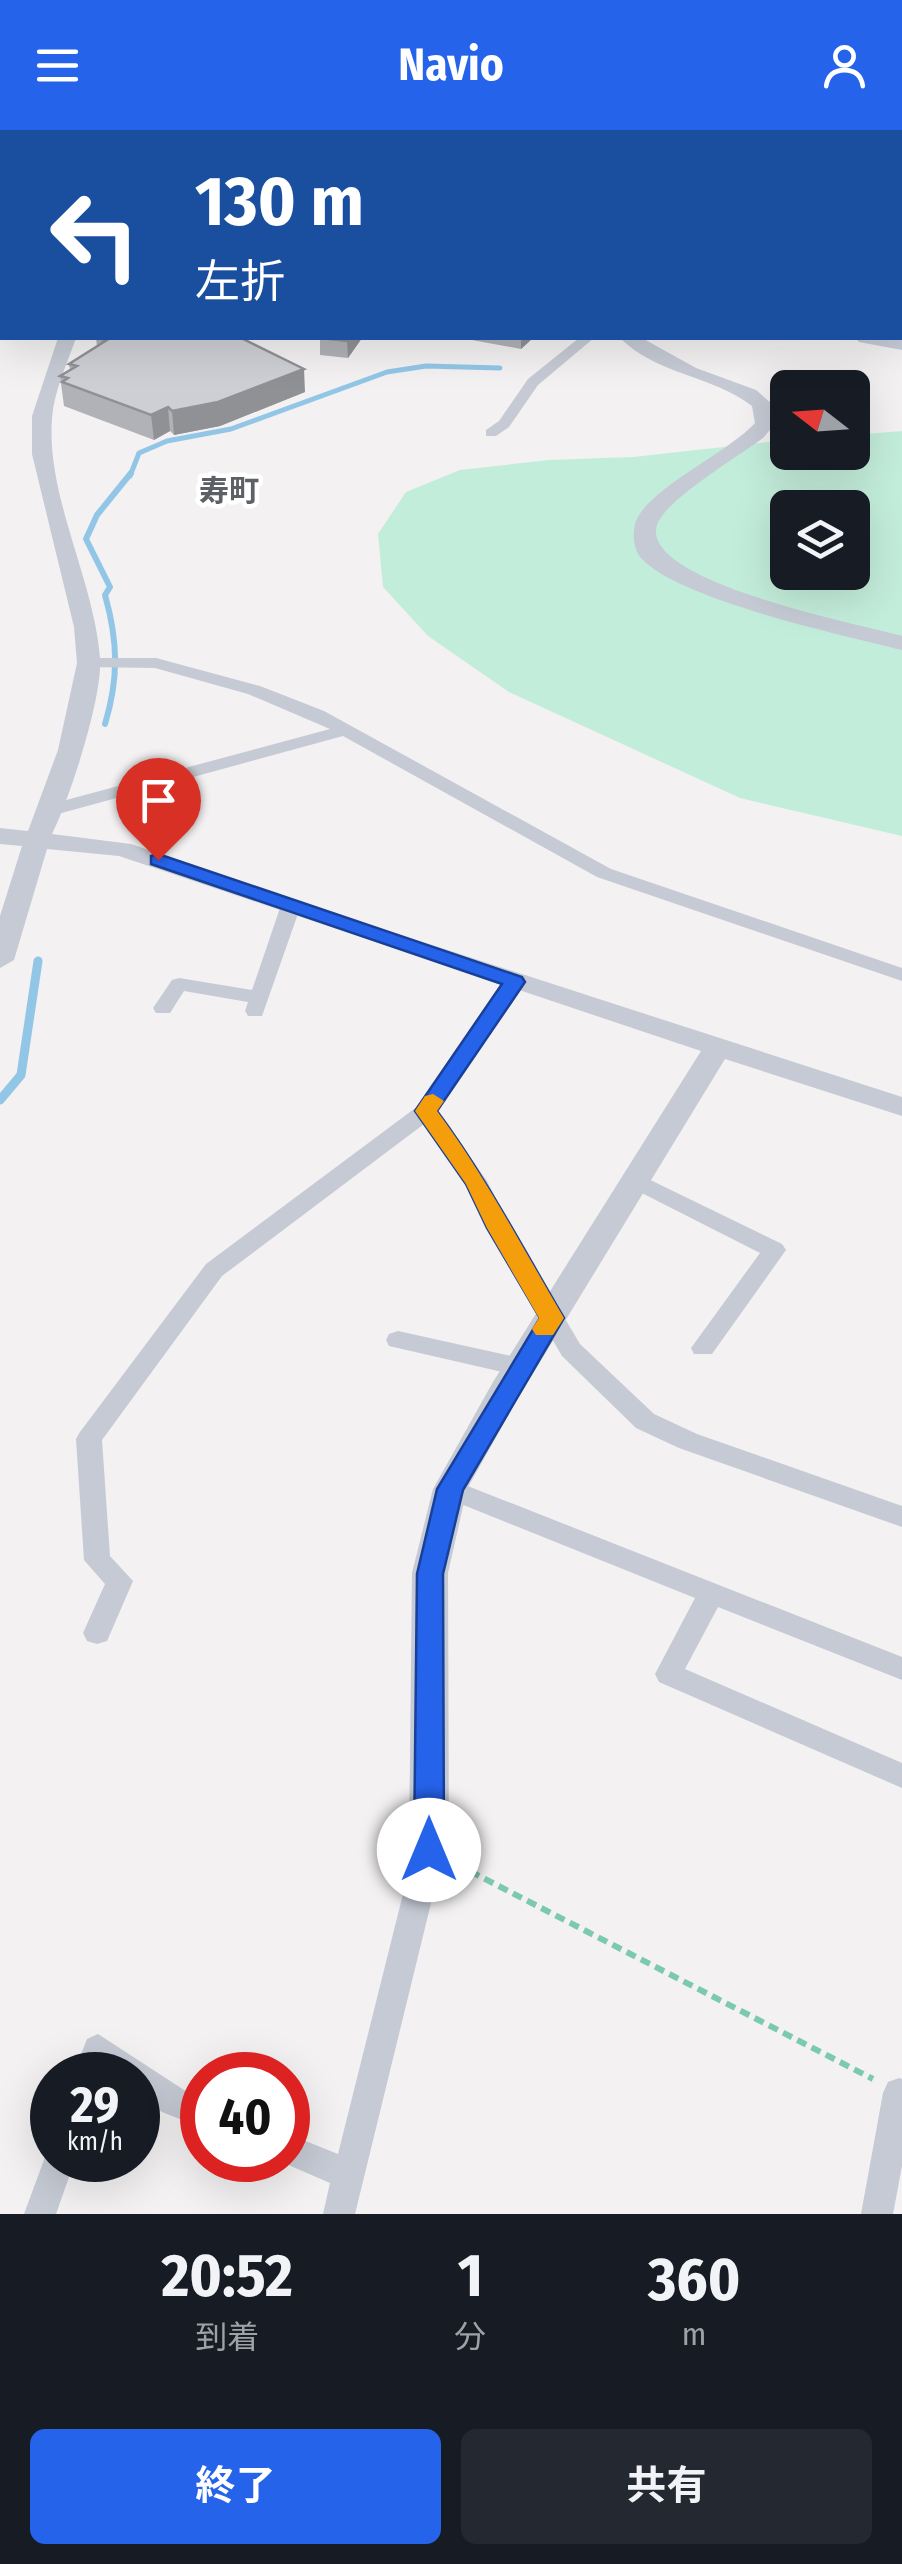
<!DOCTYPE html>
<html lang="ja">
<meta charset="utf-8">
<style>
:root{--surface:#171b24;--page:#242831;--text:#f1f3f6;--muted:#9ea1a6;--accent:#2563eb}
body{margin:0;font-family:"Fira Sans Condensed","Noto Sans JP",sans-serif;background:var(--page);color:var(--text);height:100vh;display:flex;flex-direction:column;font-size:38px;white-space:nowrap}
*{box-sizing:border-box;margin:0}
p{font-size:32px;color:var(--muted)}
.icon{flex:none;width:55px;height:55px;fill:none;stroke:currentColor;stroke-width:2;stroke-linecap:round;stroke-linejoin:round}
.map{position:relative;height:2084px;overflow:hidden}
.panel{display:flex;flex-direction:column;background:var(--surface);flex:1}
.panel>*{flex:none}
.guide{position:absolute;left:0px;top:0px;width:902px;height:210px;box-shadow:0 10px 40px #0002;background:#1a4fa0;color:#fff;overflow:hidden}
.needle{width:65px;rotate:287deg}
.buttons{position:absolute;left:770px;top:240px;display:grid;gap:20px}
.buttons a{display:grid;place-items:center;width:100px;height:100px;border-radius:15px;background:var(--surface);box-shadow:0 10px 40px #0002;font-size:50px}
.speed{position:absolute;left:30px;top:1922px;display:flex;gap:20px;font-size:50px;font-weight:700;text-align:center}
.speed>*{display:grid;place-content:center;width:130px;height:130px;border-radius:50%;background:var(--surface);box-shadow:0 10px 40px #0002;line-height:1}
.speed small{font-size:25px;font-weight:400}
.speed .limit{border:15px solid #d22;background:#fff;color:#111}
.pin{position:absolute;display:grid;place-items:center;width:85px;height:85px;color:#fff;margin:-102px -42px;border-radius:50% 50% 50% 0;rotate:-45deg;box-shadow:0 0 10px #0007}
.pin .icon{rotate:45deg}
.me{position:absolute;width:110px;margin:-55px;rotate:0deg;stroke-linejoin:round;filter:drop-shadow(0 0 8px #0008)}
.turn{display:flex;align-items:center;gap:35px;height:210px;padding:0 30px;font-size:45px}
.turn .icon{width:130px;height:130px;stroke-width:2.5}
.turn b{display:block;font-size:70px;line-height:85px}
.eta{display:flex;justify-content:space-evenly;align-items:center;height:170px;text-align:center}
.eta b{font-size:60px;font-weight:700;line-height:70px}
.button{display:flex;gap:20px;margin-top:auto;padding:20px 30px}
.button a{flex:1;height:115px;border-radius:15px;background:var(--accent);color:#fff;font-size:40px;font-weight:700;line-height:115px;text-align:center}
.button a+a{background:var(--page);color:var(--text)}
header{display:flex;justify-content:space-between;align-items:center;height:130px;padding:0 30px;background:var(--accent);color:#fff;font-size:45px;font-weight:700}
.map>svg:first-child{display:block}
.green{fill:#c3eddb;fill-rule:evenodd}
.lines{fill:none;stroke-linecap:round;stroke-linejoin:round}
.stream-far2{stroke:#92c6e7;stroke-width:5}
.stream-far1{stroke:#92c6e7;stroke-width:6}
.stream{stroke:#92c6e7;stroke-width:9}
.path{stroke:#7cc9b1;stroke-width:6;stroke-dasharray:10 6;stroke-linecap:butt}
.minor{fill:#c5cad4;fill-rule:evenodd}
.tertiary{fill:#c5cad4;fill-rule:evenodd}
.secondary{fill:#c5cad8;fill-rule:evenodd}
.wall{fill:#b1b2b7}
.shaded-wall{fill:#909195}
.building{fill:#cecfd5;stroke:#909195;stroke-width:2.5}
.route{fill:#2563eb;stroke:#184099;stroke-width:2.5}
.slow{fill:#f59e0b}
.labels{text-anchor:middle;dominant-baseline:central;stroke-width:9;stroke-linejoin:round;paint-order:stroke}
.far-quarter-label{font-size:30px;font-weight:bold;fill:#5d6065;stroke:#fff}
</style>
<header><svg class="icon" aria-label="menu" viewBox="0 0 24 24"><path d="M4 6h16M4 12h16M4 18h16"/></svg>Navio<svg class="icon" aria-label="person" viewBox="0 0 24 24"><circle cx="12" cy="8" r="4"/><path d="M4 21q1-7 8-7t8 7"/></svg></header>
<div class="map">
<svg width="902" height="2084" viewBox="0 0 902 2084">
<rect width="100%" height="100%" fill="#f3f1f1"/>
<path class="green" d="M902 301V706L740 668 509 562 428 506 383 457 378 404 406 362 460 340 549 330 633 327 787 310 788 322H852L853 305ZM788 378H852V442H788Z"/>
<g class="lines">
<path class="stream-far2" d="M130 346 139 323 167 311 231 299 387 242 426 236 500 238"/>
<path class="stream-far1" d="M105 594C119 548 118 511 105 465L110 457 86 409 97 385 131 343"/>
<path class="stream" d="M0 970 21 945 38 831"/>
<path class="path" d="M456 1734 873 1949"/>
<path class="minor" d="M900 151H902L900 162Z
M579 208H594L538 255 509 297 496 306H486V300L499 291 528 249Z
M89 528H156L260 556 324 581 611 739 902 838V851L597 747 343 606 58 684H44V676L330 599 248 564 155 538 83 537V529Z
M290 772 300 778 262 886H248L245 881 248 872 184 861 170 883H156L153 878 172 850 179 848 252 860 280 778Z
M514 846 524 852 437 981 487 1051 511 1098 580 1214 654 1284 697 1304 902 1376V1397L679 1318 636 1298 562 1226 487 1098 466 1053 424 994 222 1146 102 1310 110 1426 133 1451 107 1511 97 1514 87 1511 83 1503 105 1454 84 1430 76 1309 80 1302 206 1134 418 976 507 848Z
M636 1043 782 1114 786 1120 712 1224H694L691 1218 760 1123 628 1056 625 1051 628 1046Z
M398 1201 520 1228 529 1231 532 1237 529 1243 520 1246 389 1216 386 1210 389 1204Z
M450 1349 902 1527V1550L718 1477 685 1539 902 1633V1658L659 1552 655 1544 695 1468 441 1366 437 1359 441 1352Z
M429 1707 439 1711 444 1720 355 2084H323L330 2053 277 2030H288V2004L338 2024 414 1720 419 1711Z
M98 1904 184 1960 202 1968V1998L162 1982 138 1964V1945H73L87 1909Z
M899 1948 902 1949V2036L893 2084H861L883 1963 888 1952Z
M52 2017V2030H75L56 2084H24L48 2019Z"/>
<path class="tertiary" d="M58 208H76C67 234 54 261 52 288 46 367 94 449 100 528 103 566 70 668 52 704L131 714 299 772 902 967V986L725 929 518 1268 467 1359 448 1443 449 1720 443 1732 429 1737 415 1732 409 1720 412 1443 433 1359 493 1252 701 921 119 726 47 719 14 830 0 838V786L22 716 0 714V698L28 701 58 620 77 533 74 497 32 324V286Z
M620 208H642L696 238 756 260 772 274 775 294 763 308C739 326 665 370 657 395 639 452 860 494 902 506V520C843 505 679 470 641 428 633 419 632 402 636 391 650 357 728 323 755 293L752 276C714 246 655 244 620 208Z"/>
<path class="secondary" d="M0 32H2V43H0Z
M856 208H902V220L859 212Z"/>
</g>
<path class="wall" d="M726 0H860L858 2H726Z
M900 31 902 32V133L900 132Z
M96 208 305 262 220 296 174 305 170 301 154 310 64 276 60 246 70 240 69 234 97 216Z
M320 208H362L348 228 320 225Z
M461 208H533L521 219Z"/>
<path class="shaded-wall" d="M846 0H860L858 2H844Z
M349 208H362L348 228 347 211Z
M521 208H533L521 219Z
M304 239 305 262 220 296 174 305 172 281Z
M168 277 170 301 154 310 151 285Z"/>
<path class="building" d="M332 0H370L367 2H329Z
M537 0H601L623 2H535Z
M805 0H846L844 2H808L809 1Z
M900 31 902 32V92H900Z
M96 208H241L304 239 218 272 172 281 168 277 151 285 62 252 68 248 60 246 77 236 69 234 107 210Z
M320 208H349L347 211Z"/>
<path class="route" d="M158 724 522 847 525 852 437 981C486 1047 522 1117 564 1188L463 1360 443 1444 444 1720 440 1729 429 1733 419 1729 414 1720 417 1444 437 1359 540 1188 487 1098 466 1054 415 981 502 854 151 734V726Z"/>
<path class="slow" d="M433 964 444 971 437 981C486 1047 522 1117 564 1188L553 1205H536L532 1199 539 1188 487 1098 466 1054 415 981 425 966Z"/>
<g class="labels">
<g class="far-quarter-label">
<text x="229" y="361">寿町</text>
</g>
</g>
</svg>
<div class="buttons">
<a><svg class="needle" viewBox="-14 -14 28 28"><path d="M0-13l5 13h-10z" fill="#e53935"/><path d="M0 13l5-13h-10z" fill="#9ea1a6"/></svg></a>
<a><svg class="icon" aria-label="layers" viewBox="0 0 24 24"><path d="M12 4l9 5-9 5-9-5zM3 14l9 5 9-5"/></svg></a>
</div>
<div class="speed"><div>29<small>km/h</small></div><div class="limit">40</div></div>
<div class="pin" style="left:158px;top:730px;background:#d93025"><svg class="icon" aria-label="arrive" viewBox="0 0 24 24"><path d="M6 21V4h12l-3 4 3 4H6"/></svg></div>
<svg class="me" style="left:429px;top:1720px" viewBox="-20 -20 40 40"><circle r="19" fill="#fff"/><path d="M0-13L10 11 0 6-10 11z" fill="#2563eb"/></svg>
<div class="guide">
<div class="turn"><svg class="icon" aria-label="left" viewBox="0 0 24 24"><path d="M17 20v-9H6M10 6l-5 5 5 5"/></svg><div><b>130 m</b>左折</div></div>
</div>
</div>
<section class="panel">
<div class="eta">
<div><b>20:52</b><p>到着</p></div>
<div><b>1</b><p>分</p></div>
<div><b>360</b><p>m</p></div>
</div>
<div class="button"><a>終了</a><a>共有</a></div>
</section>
